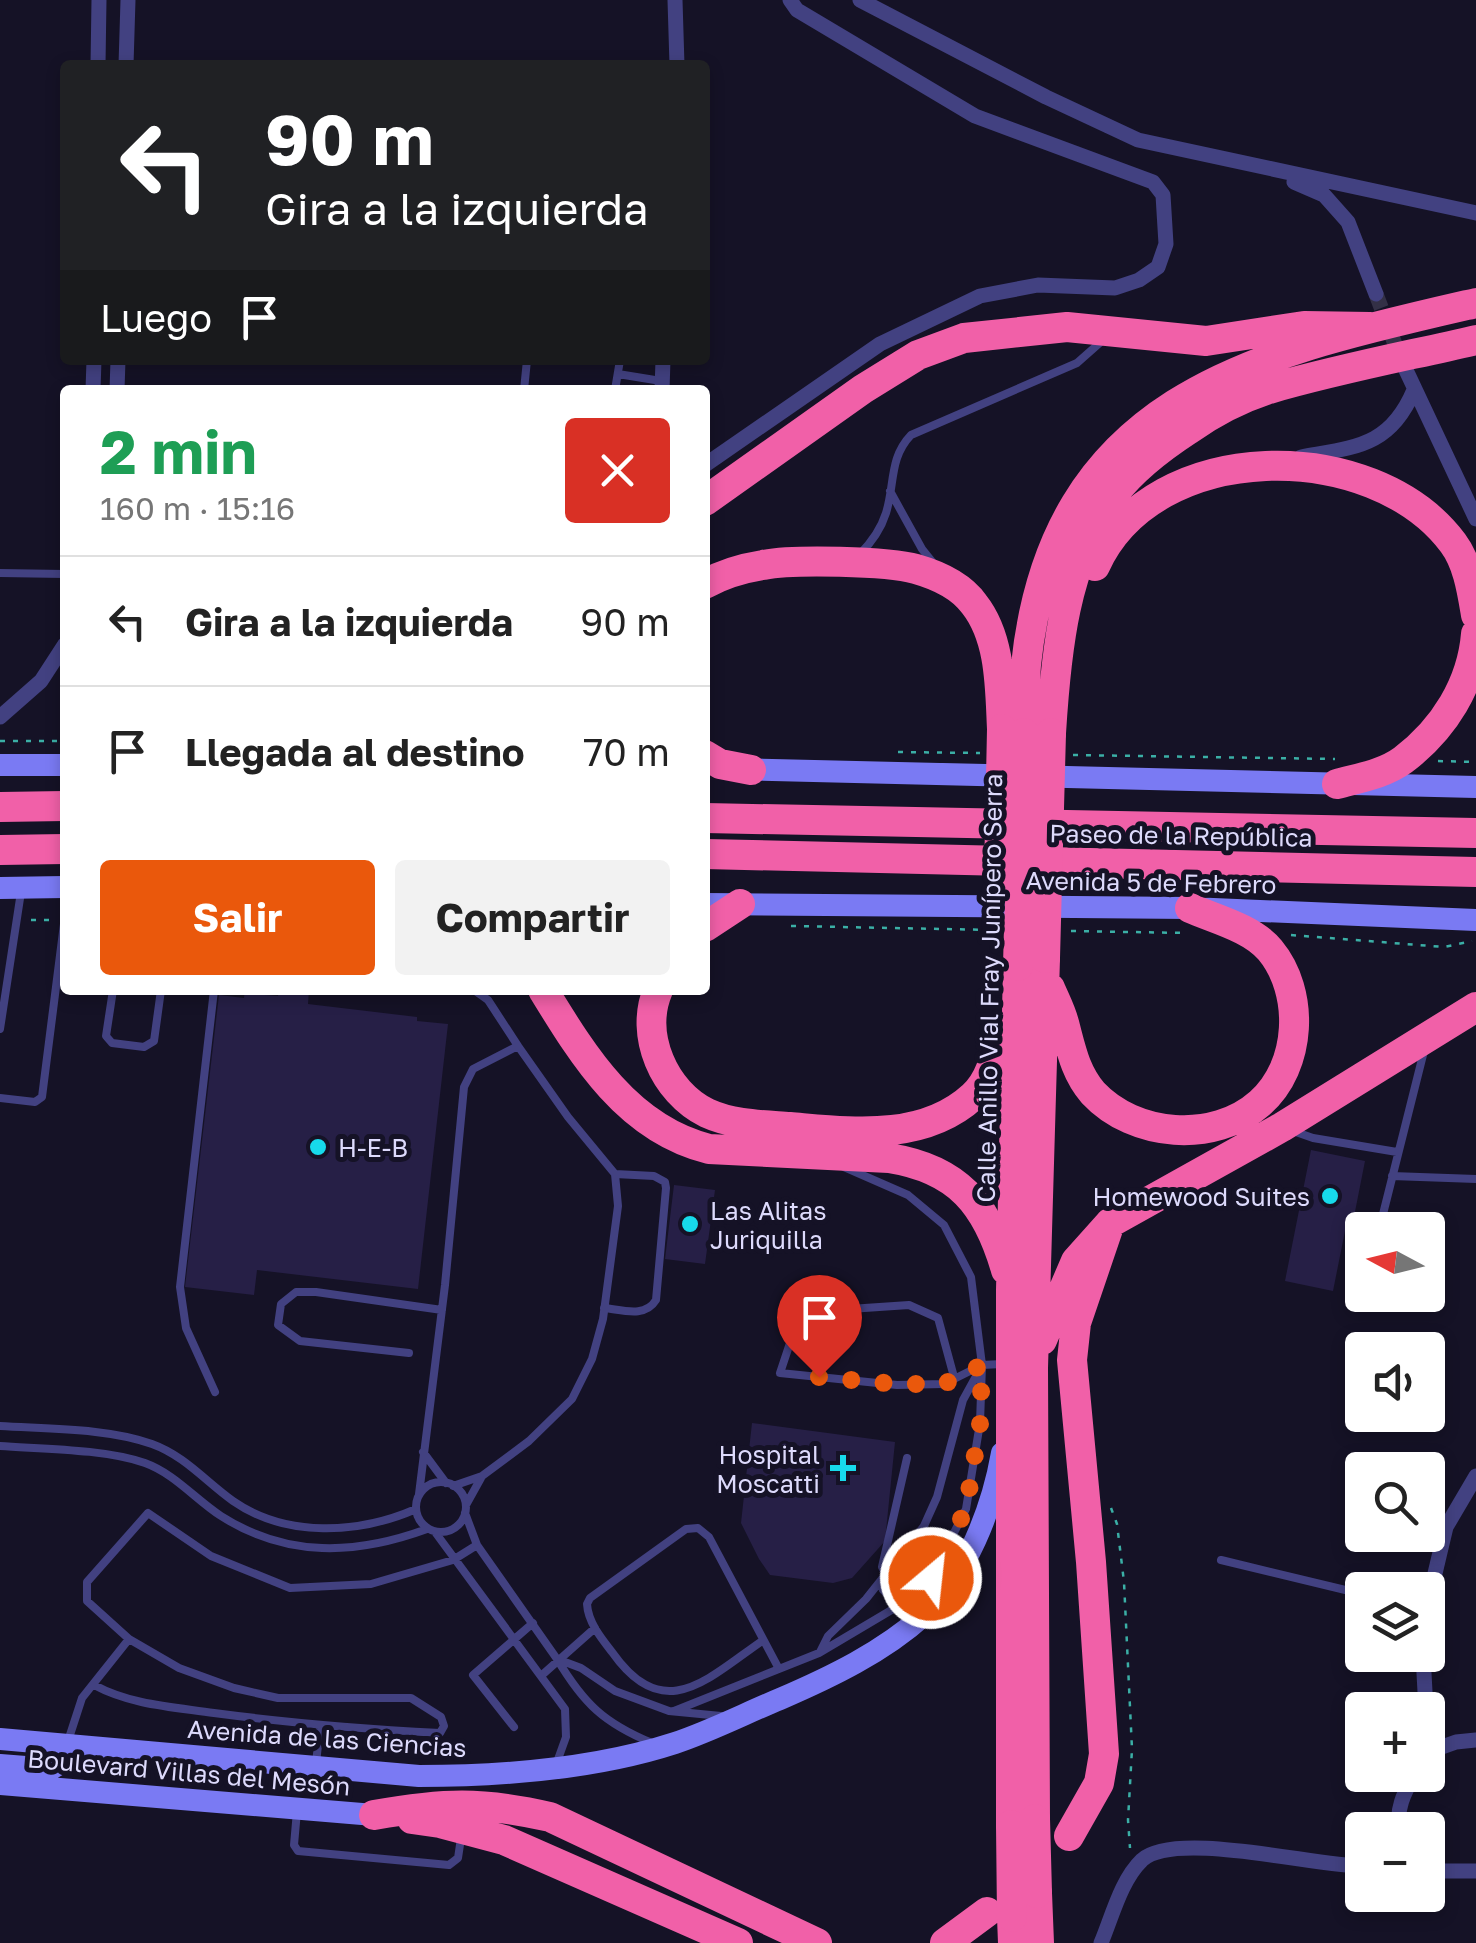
<!DOCTYPE html>
<html lang="es">
<meta charset="utf-8">
<style>
:root{--surface:#fff;--page:#f2f2f2;--text:#222;--muted:#767676;--line:#e0e0e0;--accent:#ea580c}
body{margin:0;font-family:"Golos Text",sans-serif;background:var(--page);color:var(--text);height:100vh;display:flex;flex-direction:column;font-size:38px;white-space:nowrap}
*{box-sizing:border-box;margin:0}
p{font-size:32px;color:var(--muted)}
.icon{flex:none;width:55px;height:55px;fill:none;stroke:currentColor;stroke-width:2;stroke-linecap:round;stroke-linejoin:round}
.map{position:relative;flex:1;overflow:hidden}
.panel{position:absolute;left:60px;top:385px;width:650px;height:610px;display:flex;flex-direction:column;background:var(--surface);border-radius:10px;box-shadow:0 5px 15px #0003}
.panel>*{flex:none}
.top-card{position:absolute;left:60px;top:60px;width:650px;height:305px;border-radius:10px;box-shadow:0 5px 15px #0003;background:#202124;color:#fff;overflow:hidden}
.needle{width:65px;rotate:277deg}
.tools{position:absolute;left:1345px;top:1212px;display:grid;gap:20px}
.tools a{display:grid;place-items:center;width:100px;height:100px;border-radius:10px;background:var(--surface);box-shadow:0 5px 15px #0003;font-size:50px}
.pin{position:absolute;display:grid;place-items:center;width:85px;height:85px;color:#fff;margin:-102px -42px;border-radius:50% 50% 50% 0;rotate:-45deg;box-shadow:0 0 10px #0007}
.pin .icon{rotate:45deg}
.me{position:absolute;width:110px;margin:-55px;rotate:28deg;stroke-linejoin:round;filter:drop-shadow(0 0 8px #0008)}
.turn{display:flex;align-items:center;gap:35px;height:210px;padding:0 40px;font-size:45px}
.turn .icon{width:130px;height:130px;stroke-width:2.5}
.turn b{display:block;font-size:70px;line-height:85px}
.then{display:flex;align-items:center;height:95px;padding:0 40px;background:#0003;gap:20px;font-size:38px}
.round{display:grid;place-items:center;flex:none;width:105px;height:105px;border-radius:10px;background:var(--page)}
.summary{display:flex;align-items:center;justify-content:space-between;height:170px;padding:0 40px}
h1{font-size:60px;font-weight:700;line-height:75px;color:#1e9e55}
.button{display:flex;gap:20px;margin-top:auto;padding:20px 40px}
.button a{flex:1;height:115px;border-radius:10px;background:var(--accent);color:#fff;font-size:40px;font-weight:700;line-height:115px;text-align:center}
.button a+a{background:var(--page);color:var(--text)}
ul{padding:0;list-style:none}
li{display:flex;align-items:center;gap:30px;height:130px;padding:0 40px;border-top:2px solid var(--line)}
li div{flex:1}
li b{display:block;font-size:38px}
li em{font-style:normal}
.map>svg:first-child{display:block}
.building{fill:#261f46}
.lines{fill:none;stroke-linecap:round;stroke-linejoin:round}
.street-tunnel{stroke:#333046;stroke-width:15;stroke-dasharray:15 8;stroke-linecap:butt}
.path{stroke:#3bafa6;stroke-width:2.5;stroke-dasharray:5 8;stroke-linecap:butt}
.lane{stroke:#424181;stroke-width:8}
.street{stroke:#424181;stroke-width:15}
.secondary{stroke:#7a7af3;stroke-width:22}
.highway{stroke:#f160a8;stroke-width:30}
.highway-bridge{stroke:#f160a8;stroke-width:30}
.route{stroke:#ea580c;stroke-width:18;stroke-dasharray:0 32.4}
.poi-dot{fill:#17daeb;stroke:#151226;stroke-width:4}
.labels{text-anchor:middle;dominant-baseline:central;stroke-width:10;stroke-linejoin:round;paint-order:stroke}
.street-label{font-size:25px;fill:#dddafc;stroke:#151226}
.poi-label{font-size:25px;fill:#dddafc;stroke:#151226;text-anchor:start}
</style>
<div class="map">
<svg width="1476" height="1943" viewBox="0 0 1476 1943">
<rect width="100%" height="100%" fill="#151226"/>
<path class="building" d="M245 990H265V995L278 996 279 990H309L308 1004 417 1017V1021L448 1024 418 1289 257 1270 254 1295 185 1287 219 995 244 998Z
M1311 1150 1365 1161 1351 1232 1345 1231 1333 1291 1285 1281Z
M674 1185 715 1190 705 1264 665 1259Z
M752 1423 895 1442 885 1541 852 1578 833 1583 770 1575 759 1559 741 1523Z"/>
<g class="lines">
<path class="street-tunnel" d="M1376 294 1401 360"/>
<path class="path" d="M0 741H65
M898 752 980 753
M1073 755 1335 759
M1438 761 1476 762
M31 920H53
M791 926 993 930
M1071 931 1188 933
M1291 935 1444 947 1472 941
M1111 1508 1117 1524 1124 1582 1132 1749 1128 1820 1130 1848"/>
<path class="lane" d="M618 374 661 381
M524 390 527 360
M615 390 620 360
M890 491 922 549 934 564
M859 555C871 543 881 529 886 513 895 484 889 458 911 435L1077 363 1103 340
M0 573 65 574
M113 990 106 1036 112 1043 144 1047 154 1041 161 990
M214 990 180 1287 186 1328 215 1392
M0 1029 21 892
M0 1098 35 1102 42 1097 65 916
M1293 1131 1313 1138 1397 1152
M1392 1176 1476 1179
M1379 1230 1424 1051
M604 1308C623 1310 645 1318 656 1300L666 1188 665 1182 654 1176 615 1174
M409 1353 300 1341 278 1325 281 1304 296 1292H316L442 1310
M954 1377 938 1318 909 1305 820 1311 791 1340 780 1373 897 1385 944 1384 982 1365 1002 1364
M0 1426C47 1429 108 1428 152 1444 185 1456 205 1481 233 1501 286 1538 359 1534 416 1509
M0 1446C43 1449 105 1449 145 1463 175 1474 195 1499 221 1516 287 1558 356 1555 427 1529
M423 1452 446 1483
M416 1507a25 25 0 1 1 50 0a25 25 0 1 1-50 0Z
M453 1486 482 1476 529 1441 572 1399 592 1359 603 1319 618 1206 615 1174 568 1117 518 1046
M419 1494 445 1285 464 1087 473 1069 518 1046 488 1000 474 990
M466 1505 481 1478
M465 1513 477 1545 557 1659 581 1668 615 1691 669 1711 721 1716
M435 1532 565 1709 566 1737 557 1762
M1221 1560 1362 1594
M886 1575 882 1567 907 1458
M883 1590 899 1606
M762 1641C707 1679 664 1726 612 1652 601 1638 588 1622 587 1604L590 1598 686 1529 698 1528 709 1537 779 1669
M820 1652 828 1636 866 1599 924 1526 937 1497 963 1400 980 1369
M557 1659C584 1704 604 1723 652 1743
M542 1675 595 1628
M94 1685C131 1705 173 1707 214 1713 290 1723 364 1729 440 1733L444 1726 441 1717 411 1698H278L234 1688 179 1668 129 1639 87 1601V1582L148 1513 211 1556 290 1588 371 1584 453 1560 477 1545
M674 1711 819 1653 910 1599 931 1578 966 1509 980 1423 982 1365 971 1277 944 1225 908 1195 844 1167
M514 1727 473 1675 533 1623
M68 1741 82 1698 129 1639
M316 1763 320 1727
M297 1811 294 1845 298 1851 449 1865 458 1858 461 1838"/>
<path class="street" d="M675 0 677 65
M860 0 1046 97 1138 140 1476 213
M98 65 99 0
M126 65 128 0
M1294 182 1324 195 1348 222 1376 294
M1405 368 1476 519
M93 390 94 360
M117 390 118 360
M662 390 663 360
M1301 457C1355 447 1390 447 1414 390
M705 465 880 344 980 296 1038 285 1115 288 1139 280 1158 267 1166 244 1163 195 1153 182 975 116 797 10 790 0
M0 717 41 681 65 644
M1428 1603 1446 1527 1476 1476
M1423 1655 1426 1710
M1428 1727V1737
M1428 1752 1456 1742 1476 1740
M1401 1830C1394 1812 1405 1791 1414 1775
M1428 1867 1441 1871H1476
M1101 1943C1112 1917 1121 1880 1142 1860 1175 1830 1315 1866 1362 1866"/>
<path class="secondary" d="M0 765H65
M735 769 1476 787
M0 888 65 887
M705 904 1190 908 1476 920
M0 1739 419 1776C503 1776 595 1769 675 1743 711 1731 746 1713 780 1699 831 1677 883 1652 924 1615 967 1574 992 1510 1002 1453
M0 1765 51 1769 58 1765 66 1746
M0 1784 374 1815"/>
<path class="highway" d="M705 501 863 389 918 355 964 338 1067 327 1206 341 1304 326 1370 327
M1095 566C1153 437 1373 436 1453 543 1468 563 1472 591 1476 615
M705 584C721 575 744 568 763 565 792 559 888 561 916 569 937 575 961 586 974 604 1001 638 1000 688 1002 729
M1024 733C1025 711 1024 687 1026 665 1054 396 1254 354 1476 303
M1051 733C1056 652 1064 563 1114 494 1133 469 1162 447 1188 430 1212 413 1241 398 1269 389 1337 369 1407 356 1476 340
M705 755 720 764 751 770
M1337 784C1359 778 1384 774 1403 760 1444 729 1472 684 1476 634
M0 807 65 806
M705 818 1476 833
M0 850 65 849
M705 854 1476 872
M705 927 740 904
M1050 988C1055 1000 1061 1011 1064 1023 1071 1049 1075 1072 1093 1093 1134 1137 1214 1144 1260 1103 1302 1066 1305 992 1270 950 1252 928 1215 919 1190 908
M543 990C584 1057 628 1129 709 1149L889 1158C958 1169 987 1204 1006 1270
M658 990C639 1035 664 1092 707 1113 733 1125 762 1125 790 1127 851 1132 923 1142 973 1096 991 1079 995 1057 1000 1034
M1042 1340 1076 1261 1110 1223 1282 1127 1476 1007
M374 1815C443 1803 481 1801 550 1817L817 1943
M412 1819 440 1823 504 1840 738 1943
M1035 1819 1033 1368 1045 958
M1011 1825V1290L1018 966
M1069 1836 1099 1783 1104 1754 1091 1562 1072 1360 1076 1323 1110 1223
M1037 1893 1039 1943
M1012 1917 1013 1943
M945 1943 987 1912"/>
<path class="highway-bridge" d="M999 876 1002 729
M1045 958 1051 733
M1018 966 1024 733
M1035 1819 1037 1893
M1011 1825 1012 1917"/>
</g>
<g class="lines">
<path class="route" d="M819 1377 897 1384H944L982 1365 980 1424 966 1509 931 1578"/>
</g>
<g class="poi-dot">
<circle cx="318" cy="1147" r="10"/>
<circle cx="1330" cy="1196" r="10"/>
<circle cx="690" cy="1224" r="10"/>
<path d="M838 1453h10v10h10v10h-10v10h-10v-10h-10v-10h10z"/>
</g>
<g class="labels">
<g class="street-label">
<text transform="translate(1181 835) rotate(1)">Paseo de la República</text>
<text transform="translate(1151 882) rotate(1)">Avenida 5 de Febrero</text>
<text transform="translate(989 988) rotate(-89)">Calle Anillo Vial Fray Junípero Serra</text>
<text transform="translate(327 1738) rotate(4)">Avenida de las Ciencias</text>
<text transform="translate(189 1772) rotate(5)">Boulevard Villas del Mesón</text>
</g>
<g class="poi-label">
<text x="338" y="1147">H-E-B</text>
<text x="1310" y="1196" text-anchor="end">Homewood Suites</text>
<text x="710" y="1210">Las Alitas<tspan x="710" dy="29">Juriquilla</tspan></text>
<text x="820" y="1454" text-anchor="end">Hospital<tspan x="820" dy="29">Moscatti</tspan></text>
</g>
</g>
</svg>
<div class="tools">
<a><svg class="needle" viewBox="-14 -14 28 28"><path d="M0-13l5 13h-10z" fill="#e53935"/><path d="M0 13l5-13h-10z" fill="#767676"/></svg></a>
<a><svg class="icon" aria-label="sound" viewBox="0 0 24 24"><path d="M4 9h4l5-4v14l-5-4H4zM17 9q2 3 0 6"/></svg></a>
<a><svg class="icon" aria-label="search" viewBox="0 0 24 24"><circle cx="10" cy="10" r="6"/><path d="M15 15l6 6"/></svg></a>
<a><svg class="icon" aria-label="layers" viewBox="0 0 24 24"><path d="M12 4l9 5-9 5-9-5zM3 14l9 5 9-5"/></svg></a>
<a>+</a>
<a>−</a>
</div>
<div class="pin" style="left:819px;top:1377px;background:#d93025"><svg class="icon" aria-label="arrive" viewBox="0 0 24 24"><path d="M6 21V4h12l-3 4 3 4H6"/></svg></div>
<svg class="me" style="left:931px;top:1578px" viewBox="-20 -20 40 40"><circle r="17" fill="#ea580c" stroke="#fff" stroke-width="3"/><path d="M0-11L8 9 0 5-8 9z" fill="#fff"/></svg>
<div class="top-card">
<div class="turn"><svg class="icon" aria-label="left" viewBox="0 0 24 24"><path d="M17 20v-9H6M10 6l-5 5 5 5"/></svg><div><b>90 m</b>Gira a la izquierda</div></div>
<div class="then">Luego<svg class="icon" aria-label="arrive" viewBox="0 0 24 24"><path d="M6 21V4h12l-3 4 3 4H6"/></svg></div>
</div>
<section class="panel">
<div class="summary"><div><h1>2 min</h1><p>160 m · 15:16</p></div><a class="round" style="background:#d93025;color:#fff"><svg class="icon" aria-label="close" viewBox="0 0 24 24"><path d="M6 6l12 12M18 6L6 18"/></svg></a></div>
<ul>
<li><svg class="icon" aria-label="left" viewBox="0 0 24 24"><path d="M17 20v-9H6M10 6l-5 5 5 5"/></svg><div><b>Gira a la izquierda</b></div><em>90 m</em></li>
<li><svg class="icon" aria-label="arrive" viewBox="0 0 24 24"><path d="M6 21V4h12l-3 4 3 4H6"/></svg><div><b>Llegada al destino</b></div><em>70 m</em></li>
</ul>
<div class="button"><a>Salir</a><a>Compartir</a></div>
</section>
</div>
